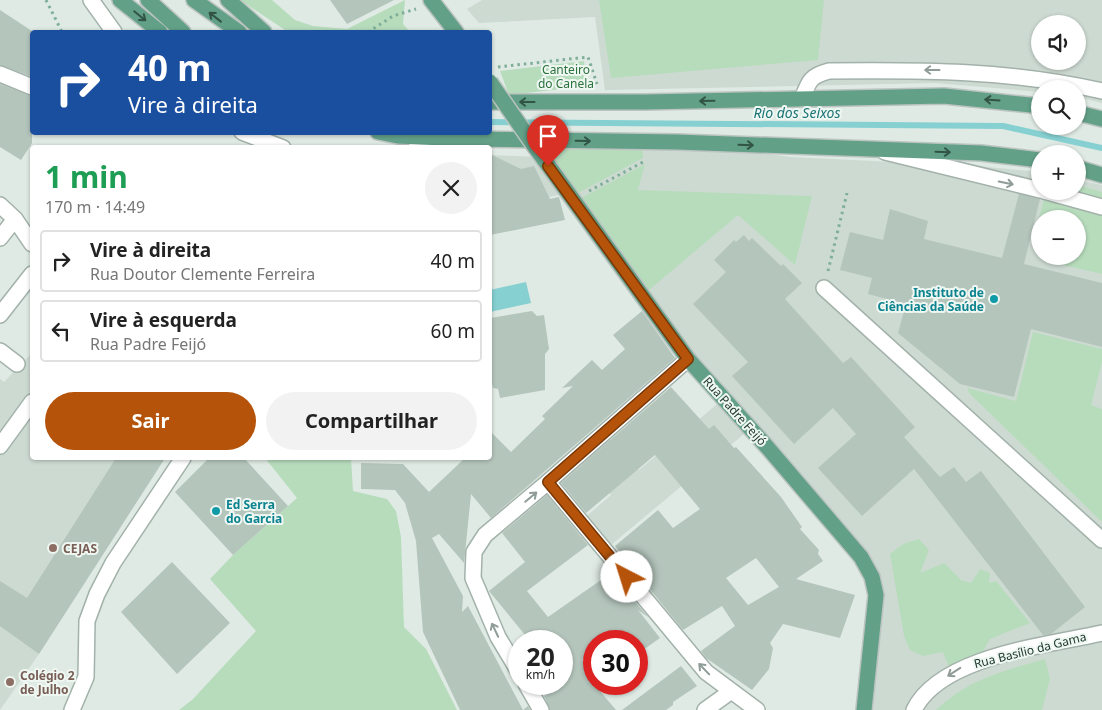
<!DOCTYPE html>
<html lang="pt">
<meta charset="utf-8">
<style>
:root{--surface:#fff;--page:#f2f2f2;--text:#222;--muted:#767676;--line:#e0e0e0;--accent:#b45309}
body{margin:0;font-family:"Noto Sans",sans-serif;background:var(--page);color:var(--text);height:100vh;display:flex;flex-direction:column;font-size:19px;white-space:nowrap}
*{box-sizing:border-box;margin:0}
p{font-size:16px;color:var(--muted)}
.icon{flex:none;width:28px;height:28px;fill:none;stroke:currentColor;stroke-width:2;stroke-linecap:round;stroke-linejoin:round}
.map{position:relative;flex:1;overflow:hidden}
.panel{position:absolute;left:30px;top:145px;width:462px;height:315px;display:flex;flex-direction:column;background:var(--surface);border-radius:5px;box-shadow:0 1px 4px #0004}
.panel>*{flex:none}
.top-card{position:absolute;left:30px;top:30px;width:462px;height:105px;border-radius:5px;box-shadow:0 1px 4px #0004;background:#1a4fa0;color:#fff;overflow:hidden}
.tools{position:absolute;left:1031px;top:15px;display:grid;gap:10px}
.tools a{display:grid;place-items:center;width:55px;height:55px;border-radius:50%;background:var(--surface);box-shadow:0 1px 4px #0004;font-size:25px}
.speed{position:absolute;left:508px;top:630px;display:flex;gap:10px;font-size:25px;font-weight:700;text-align:center}
.speed>*{display:grid;place-content:center;width:65px;height:65px;border-radius:50%;background:var(--surface);box-shadow:0 1px 4px #0004;line-height:1}
.speed small{font-size:12px;font-weight:400}
.speed .limit{border:8px solid #d22;background:#fff;color:#111}
.pin{position:absolute;display:grid;place-items:center;width:42px;height:42px;color:#fff;margin:-51px -21px;border-radius:50% 50% 50% 0;rotate:-45deg;box-shadow:0 0 5px #0007}
.pin .icon{rotate:45deg}
.me{position:absolute;width:55px;margin:-28px;rotate:320deg;stroke-linejoin:round;filter:drop-shadow(0 0 4px #0008)}
.turn{display:flex;align-items:center;gap:18px;height:105px;padding:0 15px;font-size:22px}
.turn .icon{width:65px;height:65px;stroke-width:2.5}
.turn b{display:block;font-size:35px;line-height:42px}
.round{display:grid;place-items:center;flex:none;width:52px;height:52px;border-radius:26px;background:var(--page)}
.overview{display:flex;align-items:center;justify-content:space-between;height:85px;padding:0 15px}
h1{font-size:30px;font-weight:700;line-height:38px;color:#1e9e55}
.primary-button{display:flex;gap:10px;margin-top:auto;padding:10px 15px}
.primary-button a{flex:1;height:58px;border-radius:30px;background:var(--accent);color:#fff;font-size:20px;font-weight:700;line-height:58px;text-align:center}
.primary-button a+a{background:var(--page);color:var(--text)}
ul{padding:0;list-style:none}
li{display:flex;align-items:center;gap:15px;height:62px;margin:0 10px 8px;padding:0 5px;border:2px solid var(--line);border-radius:5px}
li div{flex:1}
li b{display:block;font-size:19px}
li em{font-style:normal}
.map>svg:first-child{display:block}
.built{fill:#cddad2;fill-rule:evenodd}
.green{fill:#b7dcbc}
.water{fill:#86d0d1}
.lines{fill:none;stroke-linecap:round;stroke-linejoin:round}
.stream{stroke:#86d0d1;stroke-width:6}
.building{fill:#b4c5bc;fill-rule:evenodd}
.minor-casing{stroke:#a2b2aa;stroke-width:18}
.major-casing{stroke:#bcc4c1;stroke-width:18}
.path{stroke:#7fae99;stroke-width:3;stroke-dasharray:2.5 4;stroke-linecap:butt}
.minor{stroke:#fff;stroke-width:15}
.major{stroke:#63a088;stroke-width:15}
.major-bridge-casing{stroke:#bcc4c1;stroke-width:18;stroke-linecap:butt}
.major-bridge{stroke:#63a088;stroke-width:15}
.oneway{stroke:#315445}
.oneway2{stroke:#909c97}
.route-casing{stroke:#753606;stroke-width:12}
.route{stroke:#b45309;stroke-width:9}
.culture-dot{fill:#0f9aa8;stroke:#eff7f2;stroke-width:2}
.education-dot{fill:#8d6e63;stroke:#eff7f2;stroke-width:2}
.labels{text-anchor:middle;dominant-baseline:central;stroke-width:4;stroke-linejoin:round;paint-order:stroke}
.park-label{font-size:12px;fill:#2a713b;stroke:#eff7f2}
.culture-label{font-size:12px;font-weight:bold;fill:#0d838f;stroke:#eff7f2;text-anchor:end}
.street-label{font-size:12px;fill:#203a2f;stroke:#eff7f2}
.education-label{font-size:12px;font-weight:bold;fill:#785e54;stroke:#eff7f2;text-anchor:start}
.water-label{font-size:14px;font-style:italic;fill:#1a7476;stroke:#eff7f2}
</style>
<div class="map">
<svg width="1102" height="710" viewBox="0 0 1102 710">
<rect width="100%" height="100%" fill="#dfeae4"/>
<path class="built" d="M482 0H1102V103L1078 97V89H1040V92L935 83 605 90 595 17 479 23 467 9ZM1040 24H1078V61H1040Z
M536 142 752 152 791 157 977 166 1040 172V191H1078V180L1102 185V710H870L876 574 706 375ZM1040 219H1078V256H1040Z
M490 155 540 157 566 193 490 211Z
M32 353V458H165L39 654 0 710V379L4 382Z
M723 399 750 429 605 550 581 521 611 495 577 458 604 434 639 470Z"/>
<path class="green" d="M240 0H272L295 20 313 26 347 29 405 0 403 24 410 32H288Z
M599 0H824L818 60 611 78Z
M584 61 587 86 509 95 500 71Z
M642 145 643 158 578 193 542 146Z
M645 164 638 190 812 196 795 265 738 215 649 290 581 198Z
M1078 185 1102 192V274L1046 261 1041 256H1078V219H1040V255L1034 239 1044 199V191H1078Z
M1033 332 1102 349V362L1091 405 1102 409V522L970 394 967 388 1016 401Z
M265 458H351L353 491 387 499 396 511 401 537 404 627 426 649 457 710H179L193 699 256 631 210 579 233 555 297 498Z
M919 539 929 550 920 573 944 563 961 580 971 583 980 569 990 573 989 583 996 581 1030 623 990 639 982 653 949 667 943 652 923 656 910 650 904 636 890 554 903 544Z
M1045 659 1050 679 1042 710H936C969 679 1003 671 1045 659Z"/>
<path class="water" d="M526 282 531 303 490 312V290Z"/>
<g class="lines">
<path class="stream" d="M490 122 1003 126 1102 148"/>
</g>
<path class="building" d="M330 0H394L347 24Z
M0 10 32 31V77L0 65Z
M0 84 32 96V143L21 160 0 147Z
M490 154 521 169 534 166 550 199 559 197 565 220 490 235Z
M1019 194 1040 199 1024 264 1102 283V347L1031 329 1014 397 960 384 898 333 906 304 868 294 872 278 840 270 850 232 883 240 890 209 928 221 924 239 1002 258Z
M744 235 749 241 752 238 781 266 783 264 802 283 785 299 843 363 851 357 915 427 904 437 940 477 954 467 966 482 981 471 1085 607 1051 634 1043 635 914 469 862 516 818 468 856 434 833 408 794 444 732 376 748 362 693 304 726 272 714 260 734 240 736 242Z
M532 311 537 316 544 315 549 349 545 354V390L500 398 498 389 493 388 490 375V318Z
M642 311 675 358 491 518 471 494 464 563 439 534 432 538 463 596 462 612 468 606 523 710 528 706 530 710H460L423 632 416 541 405 503 395 490 361 489V463L403 464 429 492 465 458H490V431L511 452 545 419 542 416 573 386 562 388 592 360 602 370 625 349 613 335Z
M671 387 709 429 714 425 734 448 736 447 781 497 802 527 800 529 819 550 818 554 823 561 796 579 855 595 840 638 783 624 770 643 773 648 769 669 752 690 706 658 701 651 735 626 722 606 683 630 615 546 658 510 673 528 700 509 655 455 586 513 561 483ZM756 558 779 587 748 605 726 578Z
M116 458H165L39 654 0 626V581L27 598Z
M209 458H244L288 506 233 555 175 492Z
M547 495 588 545 527 591 548 617 611 573 648 617 638 610 660 638 636 655V641H594V652L582 660 594 673V684L616 710H550L544 696 561 686V641H530L489 591 525 562 502 533Z
M172 562 230 623 177 674 121 612Z
M681 666 697 686 673 702V705L666 710H622Z"/>
<g class="lines">
<defs>
<path id="minor" d="M91 0 114 32
M0 74 32 87
M802 99C809 81 810 76 829 71 923 70 1010 70 1102 91
M242 132 283 148
M416 148 435 138
M885 152 1040 190
M1044 191 1102 207
M0 205 15 219 32 244
M0 238 15 219
M824 288 1102 540
M0 315 32 274
M0 351 17 364
M0 446 32 402
M548 482 706 672 757 710
M519 672 498 637 473 578 474 552 485 535 548 482 688 359
M526 684 541 710
M72 710 86 677 87 621 97 594 113 563 183 458
M705 710 730 692
M914 710C940 656 1049 645 1102 633"/>
<path id="major" d="M120 0 160 32
M148 0 183 32
M194 0 239 32
M228 0 264 32
M431 0 456 32
M490 102H645L944 96 1040 106
M1078 113 1102 119
M378 132 398 136 467 139 677 142 981 153 1040 160
M535 147 688 359 768 448 861 557 872 577 876 595 864 710
M1078 168 1102 175"/>
</defs>
<use href="#minor" class="minor-casing"/>
<use href="#major" class="major-casing"/>
<path class="path" d="M46 0 62 32
M368 32 393 16 416 9
M498 67 588 57 597 84
M589 191 645 161
M828 271 847 193"/>
<use href="#minor" class="minor"/>
<use href="#major" class="major"/>
<defs>
<path id="major-bridge" d="M490 82 535 147"/>
</defs>
<use href="#major-bridge" class="major-bridge-casing"/>
<use href="#major-bridge" class="major-bridge"/>
</g>
<defs><path id="oneway-shaft" d="M-6 0H5M1.5-3L5.5 0L1.5 3" fill="none" stroke-width="1.6" stroke-linecap="round" stroke-linejoin="round" transform="scale(1.25)"/></defs>
<g class="oneway">
<use href="#oneway-shaft" transform="translate(140 16) rotate(39)"/>
<use href="#oneway-shaft" transform="translate(215 17) rotate(-142)"/>
<use href="#oneway-shaft" transform="translate(992 100) rotate(-176)"/>
<use href="#oneway-shaft" transform="translate(707 101) rotate(179)"/>
<use href="#oneway-shaft" transform="translate(527 102) rotate(-180)"/>
<use href="#oneway-shaft" transform="translate(583 141) rotate(1)"/>
<use href="#oneway-shaft" transform="translate(746 145) rotate(2)"/>
<use href="#oneway-shaft" transform="translate(943 152) rotate(2)"/>
</g>
<g class="oneway2">
<use href="#oneway-shaft" transform="translate(932 70) rotate(180)"/>
<use href="#oneway-shaft" transform="translate(1006 183) rotate(12)"/>
<use href="#oneway-shaft" transform="translate(531 497) rotate(-40)"/>
<use href="#oneway-shaft" transform="translate(495 630) rotate(-115)"/>
<use href="#oneway-shaft" transform="translate(704 669) rotate(-134)"/>
<use href="#oneway-shaft" transform="translate(954 672) rotate(147)"/>
</g>
<g class="lines">
<defs>
<path id="route" d="M548 166 688 359 548 482 627 577"/>
</defs>
<use href="#route" class="route-casing"/>
<use href="#route" class="route"/>
</g>
<g class="culture-dot">
<circle cx="994" cy="299" r="5"/>
<circle cx="216" cy="511" r="5"/>
</g>
<g class="education-dot">
<circle cx="53" cy="548" r="5"/>
<circle cx="10" cy="682" r="5"/>
</g>
<g class="labels">
<g class="park-label">
<text x="566" y="69">Canteiro<tspan x="566" dy="14">do Canela</tspan></text>
</g>
<g class="culture-label">
<text x="984" y="292">Instituto de<tspan x="984" dy="14">Ciências da Saúde</tspan></text>
<text x="226" y="504" text-anchor="start">Ed Serra<tspan x="226" dy="14">do Garcia</tspan></text>
</g>
<g class="street-label">
<text transform="translate(735 411) rotate(48)">Rua Padre Feijó</text>
<text transform="translate(1030 650) rotate(-14)">Rua Basílio da Gama</text>
</g>
<g class="education-label">
<text x="63" y="548">CEJAS</text>
<text x="20" y="675">Colégio 2<tspan x="20" dy="14">de Julho</tspan></text>
</g>
<g class="water-label">
<text x="797" y="112">Rio dos Seixos</text>
</g>
</g>
</svg>
<div class="tools">
<a><svg class="icon" aria-label="sound" viewBox="0 0 24 24"><path d="M4 9h4l5-4v14l-5-4H4zM17 9q2 3 0 6"/></svg></a>
<a><svg class="icon" aria-label="search" viewBox="0 0 24 24"><circle cx="10" cy="10" r="6"/><path d="M15 15l6 6"/></svg></a>
<a>+</a>
<a>−</a>
</div>
<div class="speed"><div>20<small>km/h</small></div><div class="limit">30</div></div>
<div class="pin" style="left:548px;top:166px;background:#d93025"><svg class="icon" aria-label="arrive" viewBox="0 0 24 24"><path d="M6 21V4h12l-3 4 3 4H6"/></svg></div>
<svg class="me" style="left:627px;top:577px" viewBox="-20 -20 40 40"><circle r="19" fill="#fff"/><path d="M0-13L10 11 0 6-10 11z" fill="#b45309"/></svg>
<div class="top-card">
<div class="turn"><svg class="icon" aria-label="right" viewBox="0 0 24 24"><path d="M7 20v-9h11M14 6l5 5-5 5"/></svg><div><b>40 m</b>Vire à direita</div></div>
</div>
<section class="panel">
<div class="overview"><div><h1>1 min</h1><p>170 m · 14:49</p></div><a class="round"><svg class="icon" aria-label="close" viewBox="0 0 24 24"><path d="M6 6l12 12M18 6L6 18"/></svg></a></div>
<ul>
<li><svg class="icon" aria-label="right" viewBox="0 0 24 24"><path d="M7 20v-9h11M14 6l5 5-5 5"/></svg><div><b>Vire à direita</b><p>Rua Doutor Clemente Ferreira</p></div><em>40 m</em></li>
<li><svg class="icon" aria-label="left" viewBox="0 0 24 24"><path d="M17 20v-9H6M10 6l-5 5 5 5"/></svg><div><b>Vire à esquerda</b><p>Rua Padre Feijó</p></div><em>60 m</em></li>
</ul>
<div class="primary-button"><a>Sair</a><a>Compartilhar</a></div>
</section>
</div>
